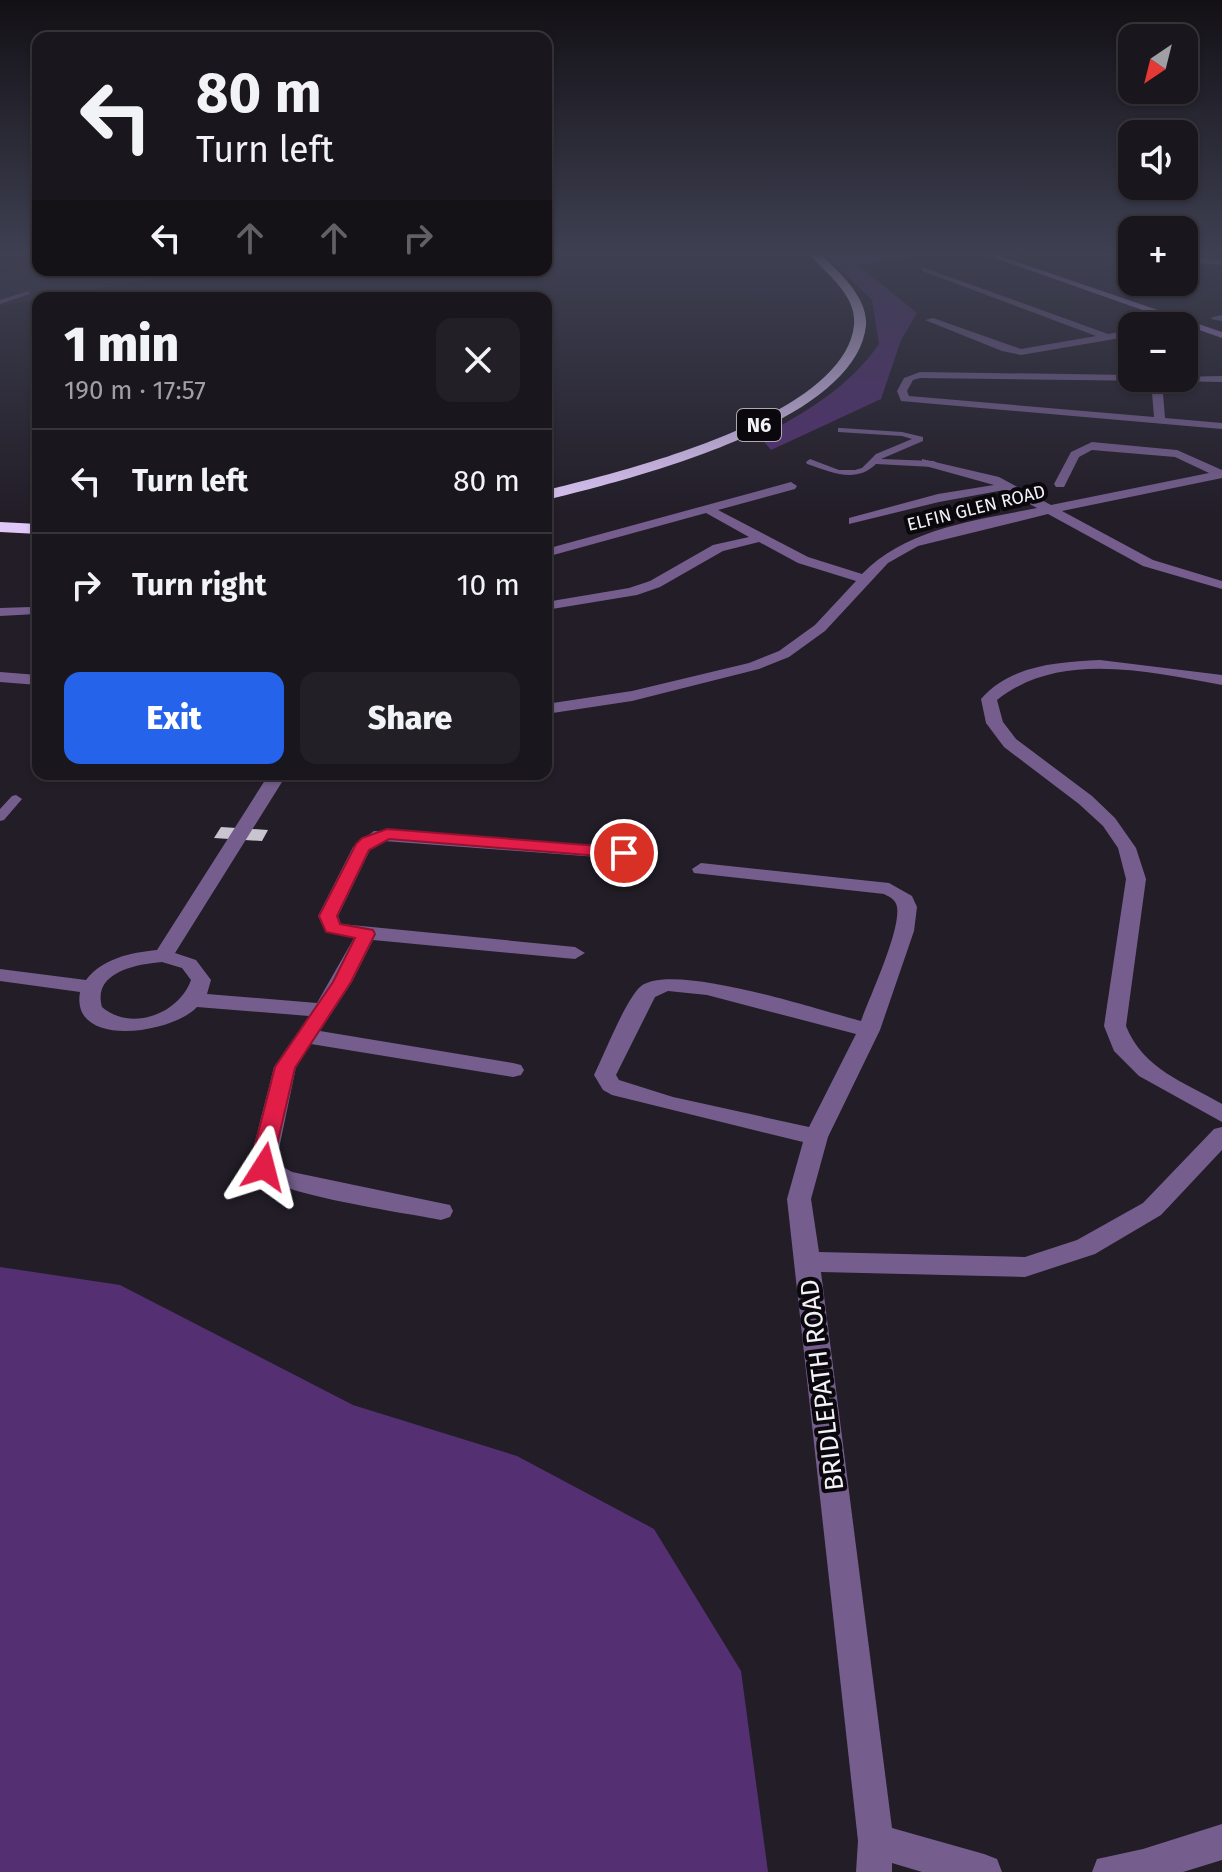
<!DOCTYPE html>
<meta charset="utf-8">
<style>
:root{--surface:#1a161d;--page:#231f26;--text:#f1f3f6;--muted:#9f9fa4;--line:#38353b;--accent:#2563eb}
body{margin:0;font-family:"Fira Sans",sans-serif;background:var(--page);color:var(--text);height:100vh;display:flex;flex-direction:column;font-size:30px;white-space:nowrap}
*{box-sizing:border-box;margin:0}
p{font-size:26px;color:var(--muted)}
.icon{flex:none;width:44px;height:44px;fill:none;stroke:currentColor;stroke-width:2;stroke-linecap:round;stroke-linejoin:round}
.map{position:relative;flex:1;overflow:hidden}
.details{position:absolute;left:32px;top:292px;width:520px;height:488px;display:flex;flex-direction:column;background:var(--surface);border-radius:16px;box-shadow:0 2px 6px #0004,0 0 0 2px var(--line)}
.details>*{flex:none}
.top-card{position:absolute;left:32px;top:32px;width:520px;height:244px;border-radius:16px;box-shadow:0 2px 6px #0004,0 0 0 2px var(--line);background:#1a161d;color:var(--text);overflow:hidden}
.needle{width:52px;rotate:215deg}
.fabs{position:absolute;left:1118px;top:24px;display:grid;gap:16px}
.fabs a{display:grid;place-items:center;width:80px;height:80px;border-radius:16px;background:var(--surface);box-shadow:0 2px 6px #0004,0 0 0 2px var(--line);font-size:40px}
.pin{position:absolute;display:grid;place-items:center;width:68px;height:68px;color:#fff;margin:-34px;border:4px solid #fff;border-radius:50%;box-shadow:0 2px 8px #0007}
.me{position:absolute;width:88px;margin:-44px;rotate:9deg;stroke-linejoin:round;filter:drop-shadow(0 0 6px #0008)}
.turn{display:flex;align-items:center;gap:28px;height:168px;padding:0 32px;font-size:36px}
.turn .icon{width:104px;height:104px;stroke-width:2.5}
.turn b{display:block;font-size:56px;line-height:68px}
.lanes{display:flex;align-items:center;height:76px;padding:0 32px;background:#0003;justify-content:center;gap:40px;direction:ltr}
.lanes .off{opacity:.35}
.round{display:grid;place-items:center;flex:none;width:84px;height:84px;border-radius:16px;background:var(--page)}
.head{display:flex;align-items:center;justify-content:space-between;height:136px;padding:0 32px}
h1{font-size:48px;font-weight:800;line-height:60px}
.cta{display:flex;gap:16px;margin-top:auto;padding:16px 32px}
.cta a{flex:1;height:92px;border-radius:16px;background:var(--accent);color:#fff;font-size:32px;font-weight:800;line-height:92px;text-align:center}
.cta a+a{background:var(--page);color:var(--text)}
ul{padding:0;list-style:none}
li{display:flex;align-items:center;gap:24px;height:104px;padding:0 32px;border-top:2px solid var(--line)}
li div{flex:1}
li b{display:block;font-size:30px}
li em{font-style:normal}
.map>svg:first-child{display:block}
.built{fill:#2e2736}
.forest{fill:#543073}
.building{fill:#cac4d1}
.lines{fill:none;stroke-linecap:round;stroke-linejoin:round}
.lane{fill:#755e8d;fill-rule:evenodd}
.street{fill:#755e8d;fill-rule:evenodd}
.secondary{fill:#a780cd;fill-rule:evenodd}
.highway{fill:#dfc8f8;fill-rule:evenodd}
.route{fill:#e11d48;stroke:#92132f;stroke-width:2}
.labels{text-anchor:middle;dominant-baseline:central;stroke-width:8;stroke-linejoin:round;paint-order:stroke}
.far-street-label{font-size:18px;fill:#f3f0f7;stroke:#0a080c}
.shield{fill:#0a080c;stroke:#adaab0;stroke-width:2}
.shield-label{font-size:20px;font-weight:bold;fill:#f3f0f7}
.near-street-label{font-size:26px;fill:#f3f0f7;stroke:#0a080c}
</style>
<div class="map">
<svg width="1222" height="1872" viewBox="0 0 1222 1872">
<rect width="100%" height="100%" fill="#221d27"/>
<path class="built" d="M38 268 170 270 180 274 0 306V273Z"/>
<path class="forest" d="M825 255H923L858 265 917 313 901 340 881 399 771 450 760 437C806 412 848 388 879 344L872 300Z
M0 1267 120 1285 353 1405 517 1456 654 1529 741 1671 768 1872H0Z"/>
<path class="building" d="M221 827 268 830 262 841 214 838Z"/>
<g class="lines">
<path class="lane" d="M28 291 30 294 0 304V300Z
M841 428 902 432 923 437V441L881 459 934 461 938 464 934 467 876 464C856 484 831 472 807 464L806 462 810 459 839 470H855L862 468 876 454 912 439 902 436 838 432V428Z
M16 795 22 799 4 820 0 821V809L12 796Z"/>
<path class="street" d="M1184 256 1222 259V265L1184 262Z
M922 267 1108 334 1132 330V336L1021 355 1002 351 925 320 933 318 1021 349 1096 336 922 271Z
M1222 315V321L1211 319 1213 317Z
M1191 321 1188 326H1165Z
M920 372 1132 375V378L1222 376V382L1162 381 1165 418 1222 423V429L901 401 897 391 904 378ZM920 378 1151 381 1154 417 909 396 907 391 913 380Z
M1092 442 1177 450 1222 470V478L1062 511 1153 560 1222 581V589L1143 566 1048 514 918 546 888 563 825 631 789 657 759 669 632 701 546 714V704L632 691 749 663 779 651 815 625 856 581 798 563 759 542 723 551 660 587 637 595 546 610V602L629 588 650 581 713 545 749 537 706 513 546 557V549L791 482 797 486 795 489 718 510 808 557 862 574C906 528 978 520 1037 508L1004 490 939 502 849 524V518L938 494 994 485 922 465V459L999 477 1051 505 1209 473 1175 457 1092 450 1079 457 1064 487H1056L1054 484 1071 452Z
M31 607 36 608V614L0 616V608Z
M1100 660 1222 675V685C1149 672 1060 650 997 700L1003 722 1016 739 1092 796 1115 818 1136 848 1146 879 1126 1026C1143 1069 1184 1082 1222 1104V1122L1139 1076 1114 1051 1104 1026 1126 879 1118 848 1103 826 1079 804 1004 747 986 723 981 699C1010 665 1058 662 1100 660Z
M0 672 38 675V685L0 682Z
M269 774H287L175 953 196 960 211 980 207 994 317 1003 354 938 326 932 318 916 353 847 374 831 624 847 633 853 624 859 384 841 370 850 338 916 341 924 575 947 585 953 575 959 373 940 352 982 320 1031 513 1063 521 1065 524 1070 521 1075 513 1077 311 1044 296 1067 276 1163 292 1172 450 1205 453 1211 450 1217 441 1220C407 1213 271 1194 254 1171 251 1166 252 1159 252 1153L274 1067 309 1016 197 1007C172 1034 70 1049 80 992L0 981V969L86 980C103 958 130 953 157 950ZM162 962 182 968 191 980C179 1014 131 1032 102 1007 92 972 137 964 162 962Z
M701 863 889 883 912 896 917 907 914 931 880 1030 828 1137 811 1199 819 1252 1025 1257 1077 1240 1143 1203 1214 1129 1222 1127V1150L1161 1215 1095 1254 1025 1277 821 1272 892 1828 984 1854 997 1859 1002 1872H922L892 1863V1872H856L858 1841 787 1199 803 1142 612 1095 603 1090 594 1075C604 1055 625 1001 640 987 669 960 821 1011 861 1021 870 996 901 930 897 907 896 900 890 897 884 894L694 873 692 869ZM668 991 707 995 856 1034 809 1127 673 1097 619 1080 616 1075 655 997Z
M1222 1824V1860L1183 1872H1092L1097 1859 1143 1849Z"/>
<path class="secondary" d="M986 255H997L1222 332V338Z"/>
<path class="highway" d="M810 255H821C839 271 868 298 866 325 857 424 626 480 546 500V490C622 472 845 417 854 325 857 296 827 274 810 255Z
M0 522 38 524V534L0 532Z"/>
</g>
<linearGradient id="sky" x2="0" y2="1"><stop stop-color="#131015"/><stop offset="0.49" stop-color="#3e4052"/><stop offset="1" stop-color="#3e4052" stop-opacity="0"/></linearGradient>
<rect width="1222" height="517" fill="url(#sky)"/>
<path class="route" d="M387 829 624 848 633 853 624 858 389 839 369 850 337 916 340 924 373 930 375 934 351 982 295 1068 275 1153 272 1172H256L253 1153 275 1067 333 982 355 938 326 932 319 916 356 844 362 838Z"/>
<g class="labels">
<g class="far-street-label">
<text transform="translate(976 508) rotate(-14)">ELFIN GLEN ROAD</text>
</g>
<rect class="shield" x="737" y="409" width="44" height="32" rx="6"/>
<g class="shield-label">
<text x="759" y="425">N6</text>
</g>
<g class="near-street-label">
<text transform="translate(822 1385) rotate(-97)">BRIDLEPATH ROAD</text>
</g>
</g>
</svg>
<div class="fabs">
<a><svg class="needle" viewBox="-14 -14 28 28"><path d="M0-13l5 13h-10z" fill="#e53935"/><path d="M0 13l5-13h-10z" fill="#9f9fa4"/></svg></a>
<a><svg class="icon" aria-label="sound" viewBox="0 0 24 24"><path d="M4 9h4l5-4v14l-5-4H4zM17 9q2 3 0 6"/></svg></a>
<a>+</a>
<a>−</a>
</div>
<div class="pin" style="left:624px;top:853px;background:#d93025"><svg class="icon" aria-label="arrive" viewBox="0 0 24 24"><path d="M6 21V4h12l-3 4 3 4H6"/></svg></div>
<svg class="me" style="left:264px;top:1167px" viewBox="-20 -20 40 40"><path d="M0-17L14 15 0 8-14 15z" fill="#e11d48" stroke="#fff" stroke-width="4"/></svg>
<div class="top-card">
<div class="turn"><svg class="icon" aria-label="left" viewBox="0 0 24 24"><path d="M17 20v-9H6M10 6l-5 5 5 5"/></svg><div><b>80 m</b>Turn left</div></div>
<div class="lanes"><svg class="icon" aria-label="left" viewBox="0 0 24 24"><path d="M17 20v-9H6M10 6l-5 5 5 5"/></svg><svg class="icon off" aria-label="ahead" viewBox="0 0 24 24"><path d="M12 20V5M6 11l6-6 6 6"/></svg><svg class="icon off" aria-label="ahead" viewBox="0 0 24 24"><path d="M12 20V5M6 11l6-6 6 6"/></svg><svg class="icon off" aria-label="right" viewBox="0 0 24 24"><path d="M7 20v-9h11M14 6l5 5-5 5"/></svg></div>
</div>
<section class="details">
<div class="head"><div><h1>1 min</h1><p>190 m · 17:57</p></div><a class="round"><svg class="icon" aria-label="close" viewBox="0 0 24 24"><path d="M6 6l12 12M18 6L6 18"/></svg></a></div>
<ul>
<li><svg class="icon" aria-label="left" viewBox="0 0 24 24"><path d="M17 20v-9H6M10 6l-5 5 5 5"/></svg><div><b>Turn left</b></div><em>80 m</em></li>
<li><svg class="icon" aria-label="right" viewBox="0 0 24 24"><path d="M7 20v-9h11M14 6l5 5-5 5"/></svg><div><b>Turn right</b></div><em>10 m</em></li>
</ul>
<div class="cta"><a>Exit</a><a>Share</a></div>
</section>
</div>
